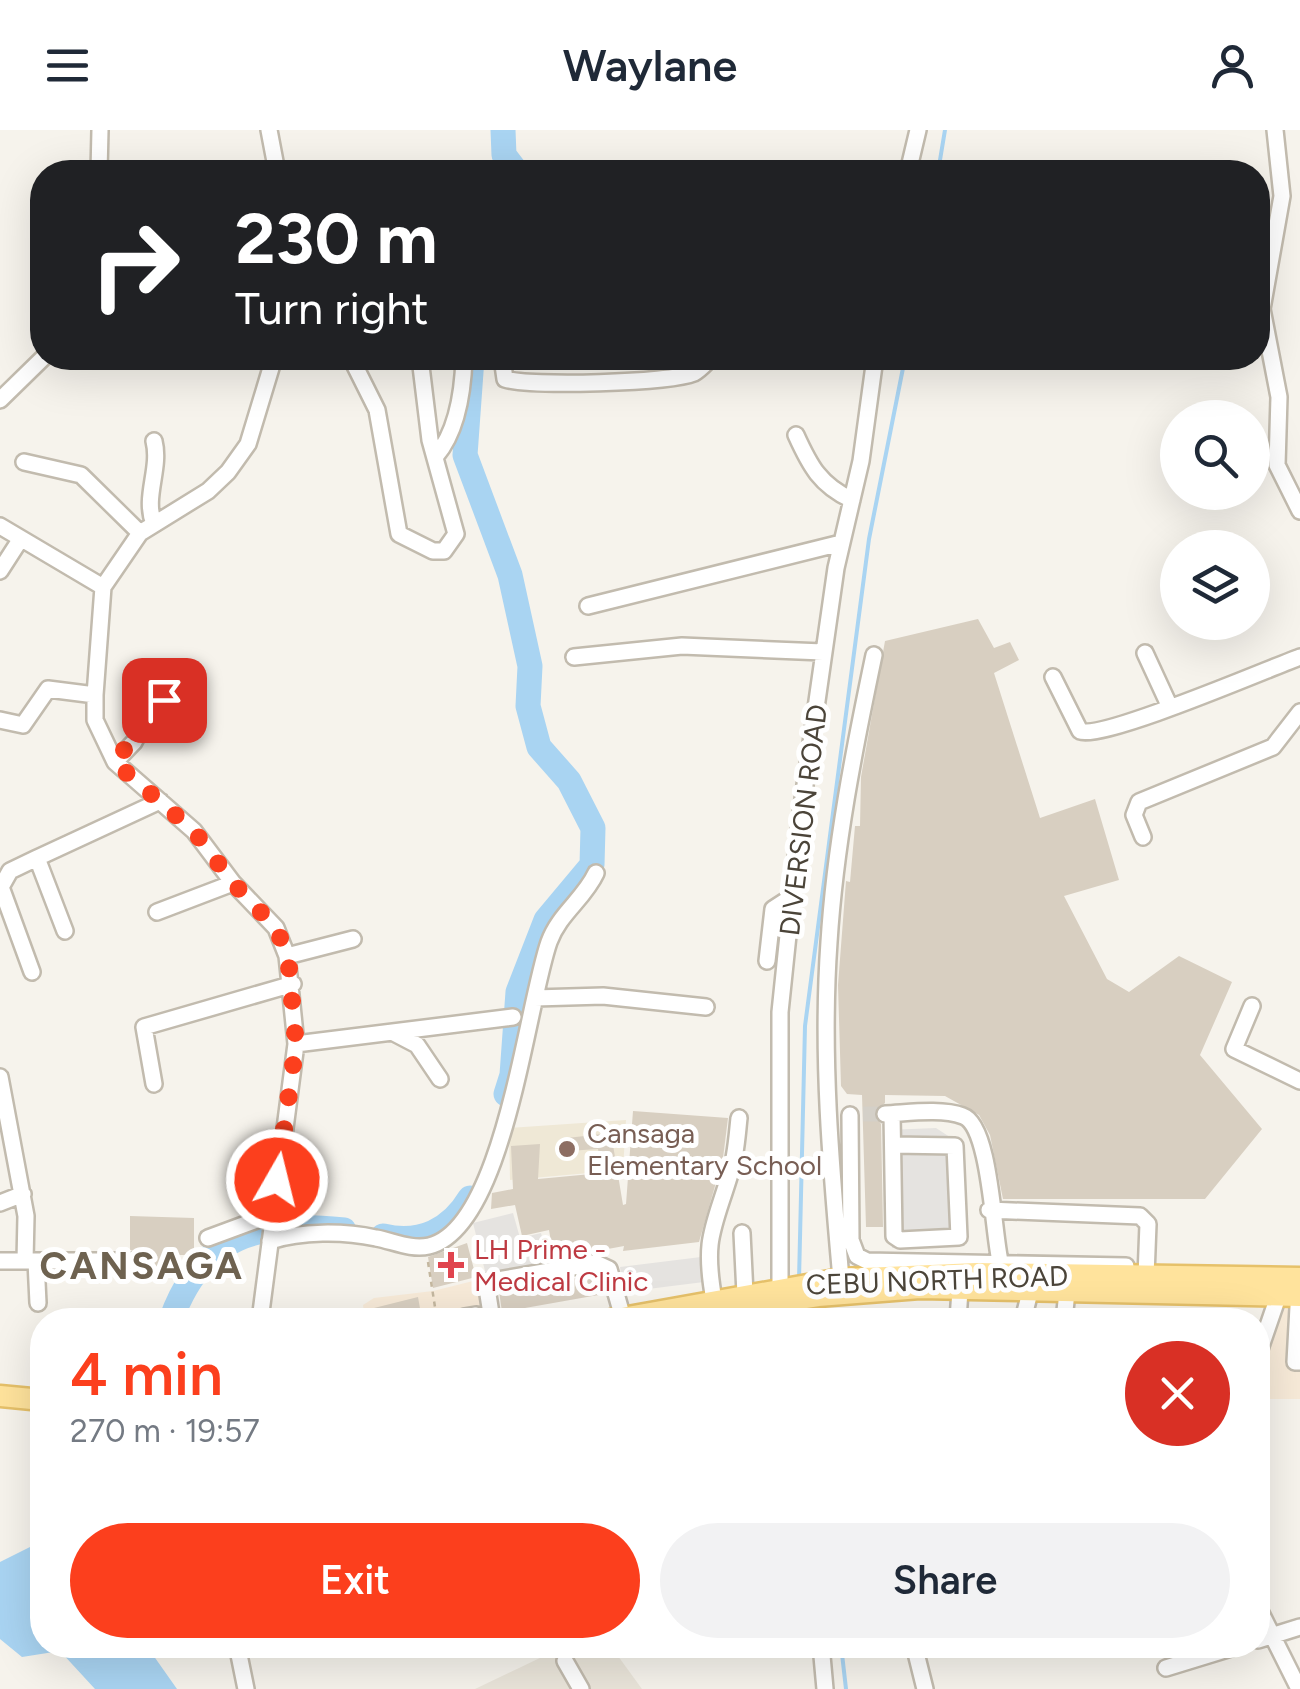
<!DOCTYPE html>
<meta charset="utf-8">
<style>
:root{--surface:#fff;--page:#f2f2f3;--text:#1f2937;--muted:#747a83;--accent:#fc3f1d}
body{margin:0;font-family:Figtree,sans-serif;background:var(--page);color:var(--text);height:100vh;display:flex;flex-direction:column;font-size:38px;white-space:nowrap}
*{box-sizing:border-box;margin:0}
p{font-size:32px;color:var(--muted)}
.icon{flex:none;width:55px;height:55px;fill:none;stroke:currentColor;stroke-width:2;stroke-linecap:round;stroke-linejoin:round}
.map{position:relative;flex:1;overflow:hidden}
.panel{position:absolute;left:30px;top:1178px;width:1240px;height:350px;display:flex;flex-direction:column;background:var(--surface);border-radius:40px;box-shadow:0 10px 40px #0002}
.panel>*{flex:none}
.guide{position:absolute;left:30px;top:30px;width:1240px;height:210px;border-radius:40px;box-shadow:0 10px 40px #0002;background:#202124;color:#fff;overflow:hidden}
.buttons{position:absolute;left:1160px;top:270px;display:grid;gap:20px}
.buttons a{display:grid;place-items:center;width:110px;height:110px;border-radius:50%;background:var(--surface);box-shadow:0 10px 40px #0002;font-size:50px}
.pin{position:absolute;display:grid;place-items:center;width:85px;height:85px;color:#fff;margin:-42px;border-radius:20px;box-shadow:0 5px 15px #0006}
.me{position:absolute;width:110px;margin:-55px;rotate:8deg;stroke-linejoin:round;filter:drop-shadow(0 0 8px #0008)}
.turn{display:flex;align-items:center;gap:35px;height:210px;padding:0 40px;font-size:45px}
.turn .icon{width:130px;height:130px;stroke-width:2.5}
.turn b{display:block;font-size:70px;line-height:85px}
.round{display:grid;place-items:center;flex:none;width:105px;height:105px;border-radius:52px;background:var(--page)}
.headline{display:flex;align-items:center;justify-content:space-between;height:170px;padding:0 40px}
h1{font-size:60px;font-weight:600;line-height:75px;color:var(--accent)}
.button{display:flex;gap:20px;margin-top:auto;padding:20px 40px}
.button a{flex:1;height:115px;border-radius:60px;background:var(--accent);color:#fff;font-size:40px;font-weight:600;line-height:115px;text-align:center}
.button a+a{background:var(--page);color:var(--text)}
header{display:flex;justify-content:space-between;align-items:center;height:130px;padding:0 40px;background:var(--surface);font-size:45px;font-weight:600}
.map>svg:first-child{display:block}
.residential{fill:#eae5da}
.commercial{fill:#f7ead8}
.education{fill:#efe8d6}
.parking{fill:#e5e3e0}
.water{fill:#a9d4f2}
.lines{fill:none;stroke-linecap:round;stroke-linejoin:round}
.stream{stroke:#a9d4f2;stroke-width:4}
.river{stroke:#a9d4f2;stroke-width:25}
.building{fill:#d8cfc1}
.minor-tunnel{stroke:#d4d0c8;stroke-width:15;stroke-dasharray:15 8;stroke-linecap:butt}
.minor-casing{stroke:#c2bbae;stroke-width:20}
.major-casing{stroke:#e6c16a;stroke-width:25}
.path{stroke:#c4b79f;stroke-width:2.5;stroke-dasharray:5 5;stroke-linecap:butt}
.minor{stroke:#fff;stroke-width:15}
.major{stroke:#ffe39c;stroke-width:20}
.route{stroke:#fc3f1d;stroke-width:18;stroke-dasharray:0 32.4}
.education-dot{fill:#8d6e63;stroke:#fff;stroke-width:4}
.health-dot{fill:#e0444e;stroke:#fff;stroke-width:4}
.labels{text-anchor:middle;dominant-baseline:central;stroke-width:10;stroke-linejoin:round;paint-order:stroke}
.street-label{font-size:28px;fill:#4b4439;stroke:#fff}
.education-label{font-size:28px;fill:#785e54;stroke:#fff;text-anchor:start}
.health-label{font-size:28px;fill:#be3a42;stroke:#fff;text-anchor:start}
.district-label{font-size:38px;font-weight:bold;letter-spacing:2.5px;fill:#6e6250;stroke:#fff}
</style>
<header><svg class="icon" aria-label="menu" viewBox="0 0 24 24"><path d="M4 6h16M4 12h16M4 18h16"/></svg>Waylane<svg class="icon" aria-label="person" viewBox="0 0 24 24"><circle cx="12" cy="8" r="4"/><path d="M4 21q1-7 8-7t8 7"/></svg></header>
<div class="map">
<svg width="1300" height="1559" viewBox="0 0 1300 1559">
<rect width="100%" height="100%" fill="#f6f3ec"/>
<path class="residential" d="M567 1515H610L642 1559H475Z"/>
<path class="commercial" d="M485 1148 493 1190H365L363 1175 374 1168 433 1161Z
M1281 1178H1300V1269H1258V1242Z"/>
<path class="education" d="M626 990 623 1040 510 1050 509 998Z"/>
<path class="parking" d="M936 998 956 1011 963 1032 965 1116 892 1118 887 1000Z
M513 1083 520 1108 541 1103 549 1134 487 1149 473 1093Z
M701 1127 704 1152 624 1162 620 1137Z"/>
<path class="water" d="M42 1411V1515H146L177 1559H95L60 1521 22 1527 0 1509V1432Z"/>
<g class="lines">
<path class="stream" d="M938 42 945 0
M799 1150 805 896 869 409 905 228
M801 1174 802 1190
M841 1515 846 1559"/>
<path class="river" d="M503 0 504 25 517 42
M472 228 465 325 510 445 530 536 528 576 539 617 569 651 593 698 592 735 546 790 518 862 512 945 506 964
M383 1106C420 1115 451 1100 470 1068
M171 1190C202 1103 259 1091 344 1100"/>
</g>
<path class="building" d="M978 489 994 518 1010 512 1019 530 994 543 1040 688 1095 669 1119 750 1064 766 1107 849 1129 862 1179 826 1232 852 1200 925 1262 999 1205 1069H1003L990 1005 979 985 945 966 885 965V973L874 984 881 994 883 1097H866L862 965 847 964 841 956 838 855 846 751 850 752 855 696H860L861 647 885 511Z
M633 981 728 988 723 1028 699 1112 623 1121 624 1116 554 1129 549 1100 522 1106 515 1075 491 1079 492 1063 513 1059 511 1016 540 1014 538 1049 602 1043 598 1019 568 1021 567 1008 611 1003 623 1075 626 1074Z
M130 1086 194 1088V1125H170V1147H147V1125L130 1120Z
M467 1113 476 1147 433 1158 428 1127Z
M594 1145 600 1148 604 1164 502 1182 499 1161Z
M418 1167 422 1190H367L366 1180Z"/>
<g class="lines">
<path class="minor-tunnel" d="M863 984H885
M445 1190 464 1187"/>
<defs>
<path id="minor" d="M269 0 277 42
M1275 0 1282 66 1262 179 1279 267 1277 335 1300 381
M99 42 100 0
M908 42 918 0
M351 228 377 280 399 404 433 421H444L456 404 430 310 420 228
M502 228 505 249C530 257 669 253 694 243 700 240 706 233 711 228
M0 270 43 228
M796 305C810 336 820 355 852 370
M436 326C458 300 463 260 464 228
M24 332 81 345 140 403
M154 394C143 367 161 339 154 311
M0 396 103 457
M0 441 20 410
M588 476 841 413
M1145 523 1169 575
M574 527 682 516 823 522
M1053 547 1080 601C1103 610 1265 540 1300 527
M0 590 23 595 48 559 95 565
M115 632 134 612 155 572 175 573
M1143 707 1134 685 1139 672 1273 617 1300 582
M157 782 233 753
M65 801 37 728 160 671
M287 826 353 809
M767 831 773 779 793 766
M32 842 1 757 10 741 37 728
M535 868 603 866 706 877
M1252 876 1234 919 1300 951
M394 903 417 915 440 949
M296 914 513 887
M0 947 26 1086 25 1131
M154 954 144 897 293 854
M885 984C908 983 941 978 963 986 990 995 993 1101 1000 1131
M892 984 894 1106 900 1110 959 1107 955 1016 893 1015
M850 985 851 1110 857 1126 867 1131 1126 1136
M0 1073 23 1064
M989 1080 1140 1086 1148 1094 1146 1146
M742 1103 745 1164
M208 1108 273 1084
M270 1111C302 1101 343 1101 376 1108 393 1111 411 1120 429 1116 504 1098 526 878 549 812 559 784 584 769 596 743
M0 1131H138
M36 1131 38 1173
M841 1149C831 1037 821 925 829 812 835 716 854 620 874 525
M780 1158V882L800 690 836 438 861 331 875 228
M1299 1159 1295 1232H1300
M714 1170C703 1109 713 1100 730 1044 736 1027 737 1006 739 988
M464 1187 476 1185 480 1190
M260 1190 296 914 287 826 276 798 233 753 194 701 115 632 95 590V565L103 457 140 403 208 361 228 342 248 314 274 228
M492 1190 486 1152 596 1133 609 1139 623 1188
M958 1190 960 1160
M1023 1190 1030 1162
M1064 1190 1067 1162
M1258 1225 1281 1158
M1258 1477 1299 1559
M1258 1510 1300 1497
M237 1515 246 1559
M821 1515 825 1559
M914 1515 925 1559
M565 1531 581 1559
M1166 1538 1241 1515"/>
<path id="major" d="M736 1179 818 1166 920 1158 1300 1166
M611 1190 841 1149 976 1143 1300 1148
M0 1266 42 1270"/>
</defs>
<use href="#minor" class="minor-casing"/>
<use href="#major" class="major-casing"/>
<path class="path" d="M428 1132 437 1190"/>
<use href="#minor" class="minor"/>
<use href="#major" class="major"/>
</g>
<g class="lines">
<path class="route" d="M164 570C147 574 131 616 114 632L194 701 233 753 276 798 288 826 296 914 277 1050"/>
</g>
<circle class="education-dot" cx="567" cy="1019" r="10"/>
<path class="health-dot" d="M446 1120h10v10h10v10h-10v10h-10v-10h-10v-10h10z"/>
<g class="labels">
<g class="street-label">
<text transform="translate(803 690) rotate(-83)">DIVERSION ROAD</text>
<text transform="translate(937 1150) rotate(-2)">CEBU NORTH ROAD</text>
</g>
<g class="education-label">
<text x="587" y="1003">Cansaga<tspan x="587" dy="32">Elementary School</tspan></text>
</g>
<g class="health-label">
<text x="474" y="1119">LH Prime -<tspan x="474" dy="32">Medical Clinic</tspan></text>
</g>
<g class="district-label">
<text x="142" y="1136">CANSAGA</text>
</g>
</g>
</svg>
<div class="buttons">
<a><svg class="icon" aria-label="search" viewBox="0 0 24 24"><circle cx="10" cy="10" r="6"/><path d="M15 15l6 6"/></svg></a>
<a><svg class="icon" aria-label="layers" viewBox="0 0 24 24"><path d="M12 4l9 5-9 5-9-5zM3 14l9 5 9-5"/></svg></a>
</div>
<div class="pin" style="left:164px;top:570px;background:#d93025"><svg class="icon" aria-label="arrive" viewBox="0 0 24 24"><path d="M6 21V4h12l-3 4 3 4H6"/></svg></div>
<svg class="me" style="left:277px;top:1050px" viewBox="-20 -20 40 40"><circle r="17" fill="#fc3f1d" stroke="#fff" stroke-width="3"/><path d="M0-11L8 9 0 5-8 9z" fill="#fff"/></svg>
<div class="guide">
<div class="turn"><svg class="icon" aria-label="right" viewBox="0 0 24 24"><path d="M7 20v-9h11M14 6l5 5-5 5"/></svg><div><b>230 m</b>Turn right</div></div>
</div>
<section class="panel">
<div class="headline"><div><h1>4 min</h1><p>270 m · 19:57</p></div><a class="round" style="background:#d93025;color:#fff"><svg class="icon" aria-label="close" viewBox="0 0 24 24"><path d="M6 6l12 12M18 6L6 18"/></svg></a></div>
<div class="button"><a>Exit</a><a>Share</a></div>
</section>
</div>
